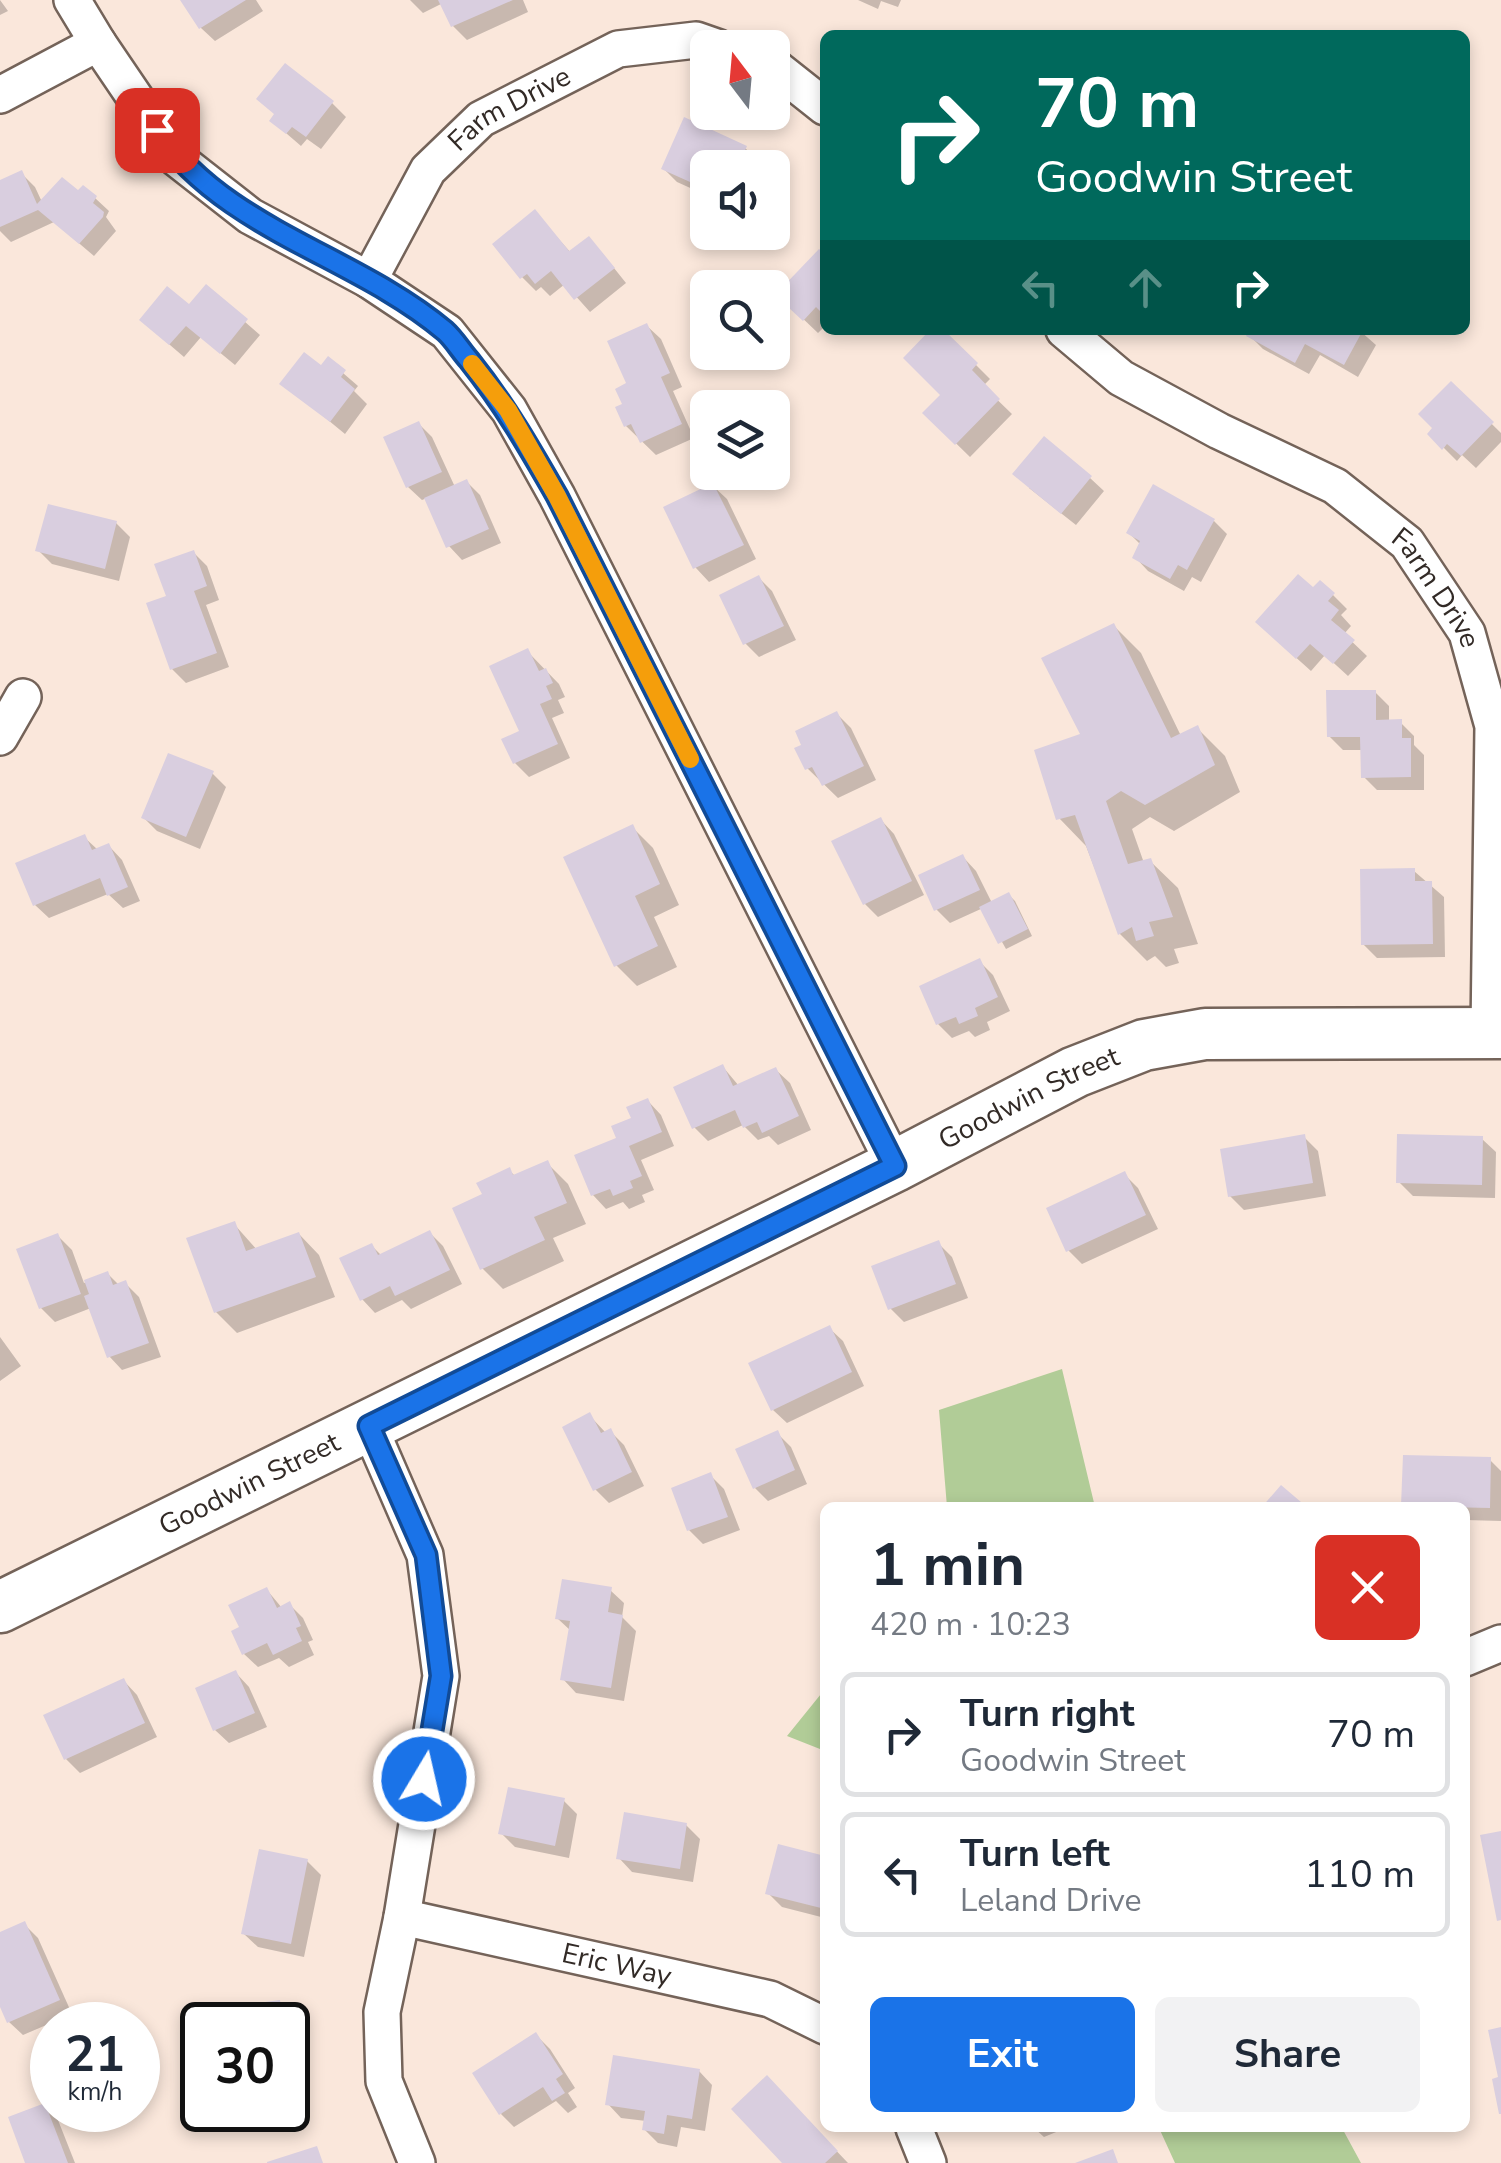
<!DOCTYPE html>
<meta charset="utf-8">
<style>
:root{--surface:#fff;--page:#f2f2f3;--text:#1f2937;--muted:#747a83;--line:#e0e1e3;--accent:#1a73e8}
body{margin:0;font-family:"Nunito Sans",sans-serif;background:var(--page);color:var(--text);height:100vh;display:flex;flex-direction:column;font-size:38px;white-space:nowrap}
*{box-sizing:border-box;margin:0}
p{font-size:32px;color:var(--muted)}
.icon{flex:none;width:55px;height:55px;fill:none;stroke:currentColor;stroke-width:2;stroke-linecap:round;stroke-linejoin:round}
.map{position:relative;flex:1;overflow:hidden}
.panel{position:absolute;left:820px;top:1502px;width:650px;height:630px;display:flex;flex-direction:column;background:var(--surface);border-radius:15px;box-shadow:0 5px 15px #0003}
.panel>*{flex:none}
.guide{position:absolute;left:820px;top:30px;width:650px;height:305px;border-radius:15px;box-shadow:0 5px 15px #0003;background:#00695c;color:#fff;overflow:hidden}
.needle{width:65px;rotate:344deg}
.buttons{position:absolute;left:690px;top:30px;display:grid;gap:20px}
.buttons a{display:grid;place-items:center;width:100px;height:100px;border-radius:15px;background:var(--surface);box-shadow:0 5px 15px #0003;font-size:50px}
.speed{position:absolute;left:30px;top:2002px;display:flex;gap:20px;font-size:50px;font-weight:700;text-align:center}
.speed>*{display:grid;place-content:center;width:130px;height:130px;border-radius:50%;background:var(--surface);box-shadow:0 5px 15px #0003;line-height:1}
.speed small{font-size:25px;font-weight:400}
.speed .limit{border:5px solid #111;border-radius:15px;background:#fff;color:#111}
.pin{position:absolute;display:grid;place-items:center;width:85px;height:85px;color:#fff;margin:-42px;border-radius:20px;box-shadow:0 5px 15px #0006}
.me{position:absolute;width:110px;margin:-55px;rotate:9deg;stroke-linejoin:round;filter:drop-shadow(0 0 8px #0008)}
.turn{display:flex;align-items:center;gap:35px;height:210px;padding:0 50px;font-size:45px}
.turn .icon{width:130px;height:130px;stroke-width:2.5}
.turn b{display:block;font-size:70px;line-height:85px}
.lanes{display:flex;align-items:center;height:95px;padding:0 50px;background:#0003;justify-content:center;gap:50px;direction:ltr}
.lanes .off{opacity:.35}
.round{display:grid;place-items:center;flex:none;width:105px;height:105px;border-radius:15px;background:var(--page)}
.headline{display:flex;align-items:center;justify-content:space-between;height:170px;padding:0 50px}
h1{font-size:60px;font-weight:700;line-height:75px}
.button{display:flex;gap:20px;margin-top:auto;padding:20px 50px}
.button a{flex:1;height:115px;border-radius:15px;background:var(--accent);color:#fff;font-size:40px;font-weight:700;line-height:115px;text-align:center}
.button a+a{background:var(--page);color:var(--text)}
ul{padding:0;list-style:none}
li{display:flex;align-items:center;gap:30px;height:125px;margin:0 20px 15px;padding:0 30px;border:5px solid var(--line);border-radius:15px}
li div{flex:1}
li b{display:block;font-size:38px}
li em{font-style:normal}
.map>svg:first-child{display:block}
.green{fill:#b1cc97}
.shadow{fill:#0003}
.building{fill:#d9cedf}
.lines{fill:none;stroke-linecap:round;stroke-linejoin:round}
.street-casing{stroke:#746359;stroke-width:40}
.secondary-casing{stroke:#746359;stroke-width:55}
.street{stroke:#fff;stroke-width:35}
.secondary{stroke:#fff;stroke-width:50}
.route-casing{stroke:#114b97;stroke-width:25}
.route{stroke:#1a73e8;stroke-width:18}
.slow{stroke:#f59e0b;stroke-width:18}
.labels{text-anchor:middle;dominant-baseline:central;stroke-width:8;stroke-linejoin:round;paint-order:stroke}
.street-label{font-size:28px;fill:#322a26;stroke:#fff}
</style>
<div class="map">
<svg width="1501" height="2163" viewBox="0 0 1501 2163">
<rect width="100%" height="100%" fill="#fae7db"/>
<path class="green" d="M1062 1369 1095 1507H947L939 1410Z
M825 1689V1751L787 1736Z
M1159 2128H1342L1361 2163H1175Z"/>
<path class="shadow" d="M0 0 8 11 0 15Z
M183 0H256L263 11 215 41 201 28Z
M410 0H523L528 12 467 40 453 26 443 3 423 13Z
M858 0H901L898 7 881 1 878 9Z
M332 103 346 117 321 149 307 139 301 146 272 121 276 115Z
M745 148 759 161 756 168H708V196L677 182 664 169Z
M21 173 35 187 42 202 78 193 95 198 109 211 106 217 116 231 94 256 54 222 11 242 0 231V183Z
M535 212 571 253H602L626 283 590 312 565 284 550 296 541 287 536 291 522 277Z
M825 258V326L818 333 778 295Z
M206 288 260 335 235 365 201 337 184 357 156 333 189 307Z
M647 326 661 339 682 387 673 391 694 438 656 455 626 426 630 385Z
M934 330H941L990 379 983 386 1012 414 970 457 925 413 944 395Z
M1252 330H1359L1376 345 1358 377 1320 355 1309 374 1263 349 1249 335Z
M328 360 358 386 354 391 367 404 345 434 283 383 321 368Z
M1451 384 1501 433V442L1476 468 1462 455 1457 461 1444 448Z
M419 424 432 437 455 487 467 482 480 495 501 543 462 560 449 546 427 498 422 500 408 487Z
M1090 478 1104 491 1076 525 1029 488Z
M713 486 727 499 756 559 709 582 696 568 666 508Z
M1214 521 1227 534 1201 582 1192 577 1184 591 1148 571 1135 557 1141 545 1129 533Z
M116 523 130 537 119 581 52 564 38 550Z
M193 552 207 566 219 600 206 605 229 667 186 683 172 669 169 597Z
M759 578 772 591 796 640 759 657 745 643Z
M1313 590 1333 595 1347 609 1341 615 1351 626 1344 634 1367 656 1348 676 1325 655 1311 671 1272 636Z
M1114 626 1141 653 1181 736 1197 728 1225 756 1240 792 1174 831 1150 817 1132 829 1144 863 1150 861 1178 888 1198 944 1174 949 1179 963 1166 967 1155 956 1147 961 1120 934 1086 846 1059 818Z
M527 651 559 684 565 697 558 700 564 713 552 718 570 758 529 777 515 763 522 732Z
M1375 692 1389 706V722H1400L1414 736V745L1424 755V790H1377L1363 776V750H1343L1329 736Z
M837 714 851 728 876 780 838 798 807 768Z
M212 773 226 787 200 849 157 831 144 818Z
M881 820 894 834 924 895 878 917 865 904Z
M632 827 653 848 679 905 654 917 677 967 637 986 616 965Z
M84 837 98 850 109 846 122 860 140 901 123 908 108 894 49 918 35 905Z
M963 857 976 871 992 903 1009 895 1015 901 1032 936 1006 949 983 908 950 923 936 909Z
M1414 871 1444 897 1445 957 1377 958 1363 944Z
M979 961 993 975 1010 1011 987 1022 990 1030 975 1037 969 1031 952 1038 938 1024Z
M723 1067 739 1086 776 1070 790 1083 811 1130 778 1145 769 1136 758 1140 743 1125 708 1141 694 1127Z
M648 1101 661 1115 674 1146 641 1160 654 1190 642 1195 645 1202 629 1209 623 1202 606 1209 593 1195 619 1139Z
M1304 1137 1318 1151 1326 1196 1244 1210 1230 1196Z
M1482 1139 1496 1152 1495 1198 1413 1196 1399 1182Z
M547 1163 568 1184 586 1224 553 1238 564 1261 503 1289 482 1268 485 1195 509 1170 516 1177Z
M1124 1174 1138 1188 1158 1229 1082 1264 1068 1250Z
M234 1224 257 1250 299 1234 319 1255 335 1297 237 1333 216 1312Z
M430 1233 443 1246 462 1284 411 1309 402 1300 375 1313 362 1299 372 1246 382 1256Z
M58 1236 72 1250 84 1283 108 1274 119 1285 125 1283 139 1297 161 1357 122 1370 109 1356 91 1308 55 1322 41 1308Z
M938 1243 952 1257 968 1298 904 1322 890 1308Z
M829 1328 843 1341 864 1386 787 1423 773 1410Z
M0 1337 21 1366 0 1381Z
M590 1416 606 1433 610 1431 624 1445 644 1486 609 1503 595 1489Z
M777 1433 791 1447 807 1484 768 1501 755 1488Z
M1490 1460 1501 1471V1521L1465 1520V1508H1406L1404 1505Z
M710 1475 724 1489 740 1530 703 1544 689 1530Z
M267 1590 282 1608 289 1604 303 1618 313 1640 308 1642 314 1655 289 1667 279 1658 258 1667 244 1654Z
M610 1590 624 1603 622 1617 636 1631 624 1701 576 1693 563 1679 571 1631 557 1618Z
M236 1673 249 1687 267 1727 229 1743 215 1730Z
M124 1681 137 1695 157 1737 80 1773 66 1759Z
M564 1801 577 1814 569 1858 515 1847 501 1833Z
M686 1825 700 1839 693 1882 632 1872 619 1858Z
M825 1859V1918L782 1907 768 1893Z
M307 1861 321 1875 304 1957 258 1947 244 1934Z
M24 1924 38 1938 72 2014 23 2035 9 2022 0 2001V1935Z
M279 2003 293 2017 303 2108 240 2115 234 2110H288V2025H240Z
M536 2035 550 2049 575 2088 568 2093 577 2107 568 2113 556 2101 514 2127 501 2114Z
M699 2071 712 2085 705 2131 681 2127 677 2147 658 2143 645 2130 646 2121 621 2118 608 2104Z
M767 2078 848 2163H785Z
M45 2106 58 2120 75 2163H28Z
M1034 2128H1066L1044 2137Z"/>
<path class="building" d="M180 0H246L199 29Z
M438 0H513L451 27Z
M285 63 334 101 306 137 292 127 286 134 269 121 274 114 256 99Z
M684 117 747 146 737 168H708V190L661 169Z
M22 170 37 204 62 177 78 190 83 185 97 196 93 203 104 212 103 217 79 244 38 210 0 227V180Z
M535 209 569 251 589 236 615 268 574 300 551 271 535 284 527 274 520 279 492 244Z
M819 249 825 254V316L816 307 803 321 775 295Z
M206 284 248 319 220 354 186 326 169 345 139 320 167 286 189 304Z
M647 323 670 373 661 377 682 424 640 443 631 424 624 427 615 407 622 404 615 389 626 383 607 341Z
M930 330H944L978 363 972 370 1000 399 955 445 922 413 940 395 903 358Z
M1249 330H1363L1344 365 1305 344 1295 363 1246 336Z
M304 352 321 365 328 356 346 370 341 377 355 389 330 422 279 384Z
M1451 381 1494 422 1461 456 1447 444 1442 450 1427 434 1432 428 1418 414Z
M419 421 442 472 406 488 383 437Z
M1044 436 1092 476 1061 514 1012 474Z
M467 479 489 529 446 548 424 498Z
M713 483 744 545 693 569 663 507Z
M1153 484 1215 519 1187 570 1178 565 1170 579 1132 558 1140 541 1126 533Z
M48 504 117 521 105 569 35 551Z
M194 550 207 586 194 591 217 653 170 670 146 603 166 596 154 564Z
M1298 574 1313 587 1320 580 1335 593 1328 601 1339 610 1331 620 1355 640 1333 664 1310 644 1296 659 1255 622Z
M759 575 784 626 743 645 719 595Z
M1114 623 1171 738 1198 725 1215 765 1145 805 1121 791 1106 801 1128 864 1151 858 1173 917 1149 922 1154 936 1136 941 1132 927 1118 935 1075 815 1056 820 1034 750 1080 734 1041 658Z
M528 648 539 671 546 668 553 683 546 686 552 699 540 704 558 744 513 764 501 739 519 731 489 666Z
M1326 690H1376V720L1402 719V738H1411V777L1361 778 1360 737H1327Z
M837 711 864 766 822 786 812 767 805 770 794 748 801 745 795 731Z
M168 753 214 771 186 837 141 818Z
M881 817 912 881 863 905 831 841Z
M633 824 660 884 635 896 658 946 614 967 563 857Z
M85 834 92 850 109 843 128 887 107 896 100 878 33 906 15 863Z
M963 854 980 890 934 911 918 875Z
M1415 868V881H1432L1433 944 1361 945 1360 869Z
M1009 892 1028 929 998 944 979 907Z
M980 958 998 997 975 1008 978 1016 959 1024 956 1017 936 1025 919 986Z
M723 1064 733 1086 776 1067 799 1116 762 1133 757 1122 743 1128 735 1110 692 1129 673 1087Z
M648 1098 662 1132 629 1146 642 1176 630 1181 633 1188 613 1196 610 1189 591 1196 574 1155 616 1138 611 1126 631 1118 626 1107Z
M1305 1134 1313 1183 1228 1197 1220 1149Z
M1397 1134 1483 1136 1482 1185 1396 1183Z
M548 1160 567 1203 534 1217 545 1240 480 1270 452 1208 482 1194 476 1183 510 1167 513 1175Z
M1125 1171 1146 1215 1066 1252 1046 1208Z
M235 1221 246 1251 299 1232 316 1277 214 1313 186 1238Z
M430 1230 450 1270 395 1296 390 1286 360 1301 339 1258 372 1243 378 1255Z
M58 1233 81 1294 39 1309 16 1249Z
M939 1240 956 1284 888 1310 871 1266Z
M108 1271 113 1285 126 1280 149 1343 107 1358 84 1296 89 1294 84 1280Z
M830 1325 852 1372 771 1411 748 1363Z
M590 1412 601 1433 611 1428 632 1472 593 1491 562 1427Z
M778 1430 795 1470 753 1489 735 1449Z
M1403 1455 1491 1457 1490 1508 1401 1506Z
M711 1472 728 1517 687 1531 671 1488Z
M1281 1485 1308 1508H1261Z
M562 1579 612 1587 608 1612 623 1615 611 1688 560 1680 570 1621 555 1619Z
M267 1587 277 1608 290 1601 301 1626 296 1628 302 1641 273 1655 267 1643 242 1655 231 1631 239 1627 228 1605Z
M236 1670 255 1713 213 1731 195 1688Z
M124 1678 145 1723 64 1760 43 1715Z
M508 1787 565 1798 555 1846 498 1834Z
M624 1812 687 1823 680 1869 616 1859Z
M1501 1831V1920L1497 1921 1480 1835Z
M778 1844 825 1856V1909L765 1894Z
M259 1849 308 1859 291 1944 241 1934Z
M25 1921 60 2000 7 2023 0 2007V1932Z
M280 2000 283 2025H237L235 2006Z
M1501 2027V2114H1499L1492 2079 1498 2077 1488 2030Z
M536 2032 563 2074 556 2079 565 2093 552 2101 543 2087 499 2115 472 2073Z
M613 2055 700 2069 692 2119 667 2115 664 2134 642 2130 645 2111 605 2105Z
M767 2075 838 2151 825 2163H782L731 2109Z
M45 2103 68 2163H25L8 2117Z
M317 2146 323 2163H267V2162Z
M1113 2149 1118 2163H1075Z"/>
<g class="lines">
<defs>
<g id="street">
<path d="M72 0 98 43 176 158 250 216 369 280 447 332 509 410 557 496 895 1166"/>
<path d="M772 65 825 107"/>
<path d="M0 95 98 43"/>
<path id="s1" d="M369 280 428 170 481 119 618 49 696 40 719 48"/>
<path id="s2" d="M1064 330 1121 378 1219 431 1335 486 1407 543 1467 633 1493 726 1489 1033"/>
<path d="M0 737 23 697"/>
<path d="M369 1426 425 1555 441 1676 402 1917 382 2012 384 2081 417 2163"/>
<path d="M1465 1658 1501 1643"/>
<path id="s3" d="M402 1917 770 1999 825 2026"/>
<path d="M914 2128 928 2163"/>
</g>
<g id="secondary">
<path id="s4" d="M0 1607 895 1166 1075 1072 1144 1045 1205 1034 1501 1033"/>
</g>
</defs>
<use href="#street" class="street-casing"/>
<use href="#secondary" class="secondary-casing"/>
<use href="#street" class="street"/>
<use href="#secondary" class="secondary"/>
</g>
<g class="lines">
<defs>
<path id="route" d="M157 130C225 230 355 255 445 331 454 339 461 351 469 360 504 404 529 447 557 496L895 1166 369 1426 426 1555 441 1676 424 1779"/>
</defs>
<use href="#route" class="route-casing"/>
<use href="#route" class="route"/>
<path class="slow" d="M472 364 508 410 557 496 690 759"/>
</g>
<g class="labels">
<g class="street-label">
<text stroke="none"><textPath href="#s1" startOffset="228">Farm Drive</textPath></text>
<text stroke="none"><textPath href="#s2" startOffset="460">Farm Drive</textPath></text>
<text stroke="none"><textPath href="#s4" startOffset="1148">Goodwin Street</textPath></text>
<text stroke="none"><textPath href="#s4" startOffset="278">Goodwin Street</textPath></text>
<text stroke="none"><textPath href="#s3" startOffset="220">Eric Way</textPath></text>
</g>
</g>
</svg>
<div class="buttons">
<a><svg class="needle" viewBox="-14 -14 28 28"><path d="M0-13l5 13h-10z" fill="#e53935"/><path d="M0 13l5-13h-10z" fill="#747a83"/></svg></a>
<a><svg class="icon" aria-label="sound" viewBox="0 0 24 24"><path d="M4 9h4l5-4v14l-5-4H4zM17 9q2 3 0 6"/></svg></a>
<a><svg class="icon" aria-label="search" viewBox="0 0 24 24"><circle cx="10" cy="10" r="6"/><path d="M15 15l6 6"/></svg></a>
<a><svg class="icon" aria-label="layers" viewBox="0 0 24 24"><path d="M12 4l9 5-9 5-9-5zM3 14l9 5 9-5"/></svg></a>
</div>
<div class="speed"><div>21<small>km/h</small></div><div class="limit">30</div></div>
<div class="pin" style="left:157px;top:130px;background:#d93025"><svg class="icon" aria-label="arrive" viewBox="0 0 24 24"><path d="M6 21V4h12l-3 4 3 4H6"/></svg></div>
<svg class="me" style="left:424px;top:1779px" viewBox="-20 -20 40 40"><circle r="17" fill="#1a73e8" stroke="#fff" stroke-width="3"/><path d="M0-11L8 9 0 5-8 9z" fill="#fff"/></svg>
<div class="guide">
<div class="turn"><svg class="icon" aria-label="right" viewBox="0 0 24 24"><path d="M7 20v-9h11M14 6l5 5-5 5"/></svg><div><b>70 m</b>Goodwin Street</div></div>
<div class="lanes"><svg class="icon off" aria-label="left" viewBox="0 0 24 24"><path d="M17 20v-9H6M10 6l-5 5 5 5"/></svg><svg class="icon off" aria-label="ahead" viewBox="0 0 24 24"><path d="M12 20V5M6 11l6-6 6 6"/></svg><svg class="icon" aria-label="right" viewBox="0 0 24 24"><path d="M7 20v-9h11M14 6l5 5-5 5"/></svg></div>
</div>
<section class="panel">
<div class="headline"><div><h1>1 min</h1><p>420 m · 10:23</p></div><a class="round" style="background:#d93025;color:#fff"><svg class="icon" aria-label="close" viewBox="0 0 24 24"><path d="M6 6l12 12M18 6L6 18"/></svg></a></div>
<ul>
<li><svg class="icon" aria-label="right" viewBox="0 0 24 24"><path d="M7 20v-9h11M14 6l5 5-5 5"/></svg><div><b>Turn right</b><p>Goodwin Street</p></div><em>70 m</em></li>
<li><svg class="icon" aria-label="left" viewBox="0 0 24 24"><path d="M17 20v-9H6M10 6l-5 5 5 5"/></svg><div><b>Turn left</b><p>Leland Drive</p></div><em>110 m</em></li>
</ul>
<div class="button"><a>Exit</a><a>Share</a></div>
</section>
</div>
